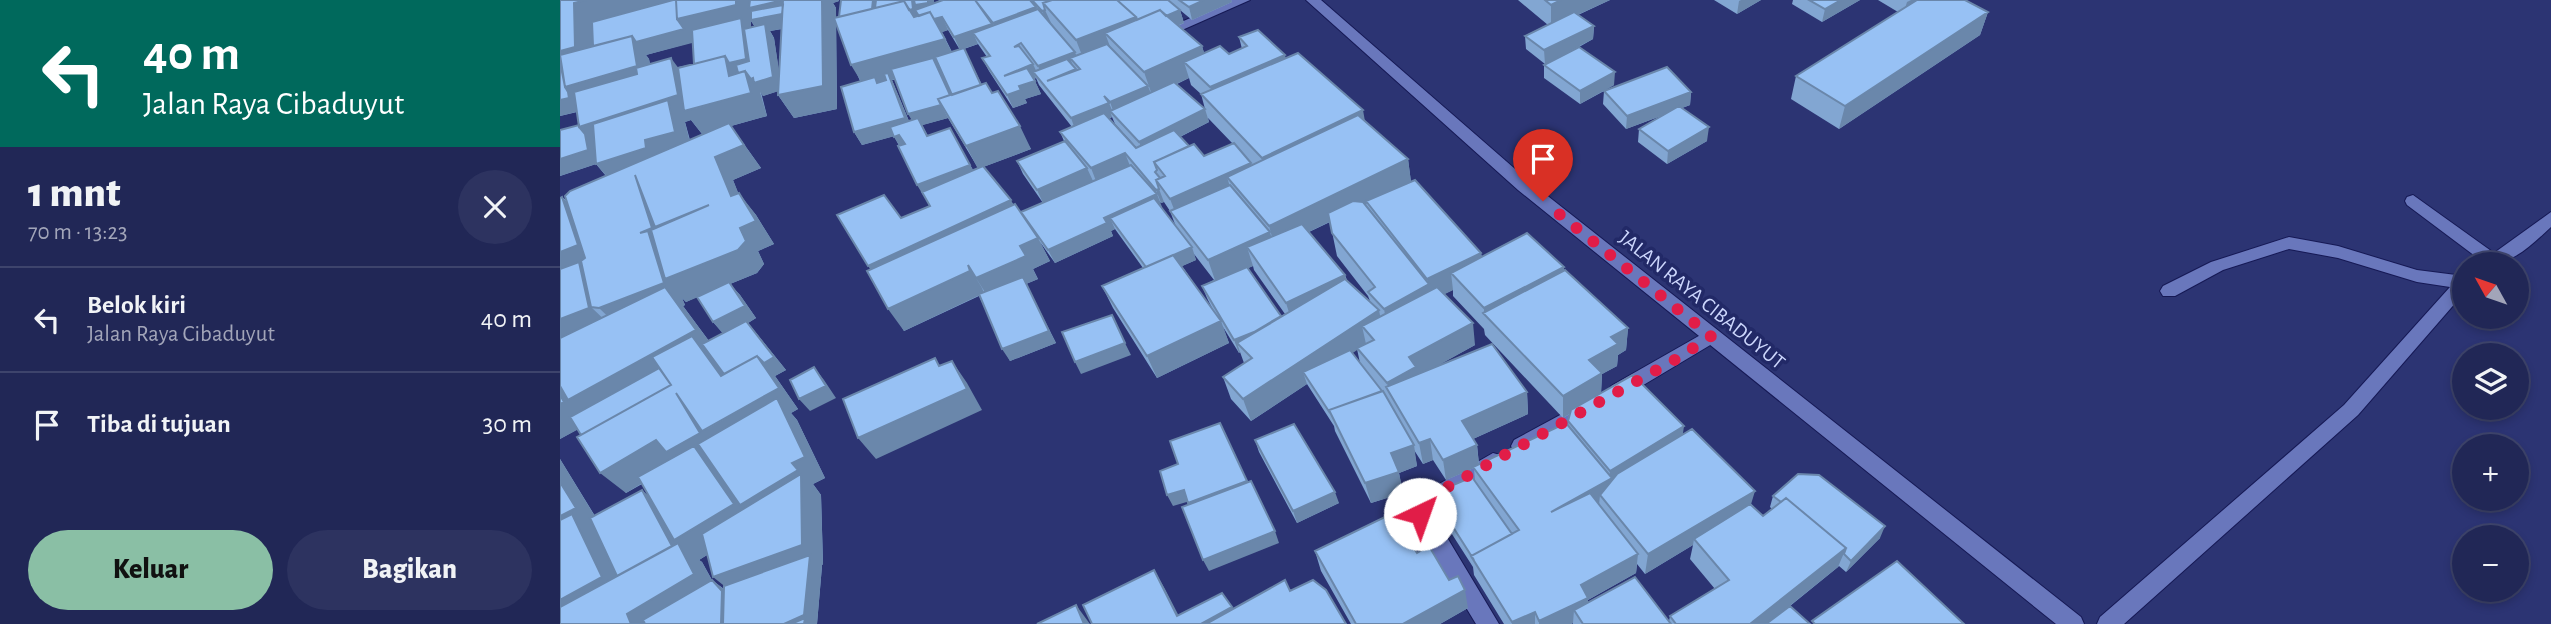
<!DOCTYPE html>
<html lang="id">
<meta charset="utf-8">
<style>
:root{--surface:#212756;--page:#2d3360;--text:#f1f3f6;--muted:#a2a5b9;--line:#3e446c;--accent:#8abfa5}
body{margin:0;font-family:"Alegreya Sans",sans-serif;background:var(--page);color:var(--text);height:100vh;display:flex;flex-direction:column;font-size:26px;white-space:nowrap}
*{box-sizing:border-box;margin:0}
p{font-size:23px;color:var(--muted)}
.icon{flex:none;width:38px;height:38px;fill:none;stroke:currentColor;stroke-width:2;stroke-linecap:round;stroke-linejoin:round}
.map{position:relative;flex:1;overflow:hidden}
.panel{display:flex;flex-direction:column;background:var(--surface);width:560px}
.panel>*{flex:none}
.banner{background:#00695c;color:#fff;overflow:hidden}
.needle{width:46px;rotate:310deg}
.tools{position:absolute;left:1892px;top:252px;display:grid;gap:14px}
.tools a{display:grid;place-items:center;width:77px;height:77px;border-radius:50%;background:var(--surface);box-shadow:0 4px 10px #0003,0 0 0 2px var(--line);font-size:35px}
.pin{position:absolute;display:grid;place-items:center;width:60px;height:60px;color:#fff;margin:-72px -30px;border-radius:50% 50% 50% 0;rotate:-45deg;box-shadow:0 0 7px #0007}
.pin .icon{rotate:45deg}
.me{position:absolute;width:77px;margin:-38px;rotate:42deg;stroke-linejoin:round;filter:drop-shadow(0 0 5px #0008)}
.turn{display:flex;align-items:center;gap:24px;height:147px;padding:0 28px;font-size:32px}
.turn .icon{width:91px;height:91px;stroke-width:2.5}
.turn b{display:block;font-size:49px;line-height:60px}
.round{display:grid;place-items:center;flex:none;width:74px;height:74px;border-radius:37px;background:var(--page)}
.overview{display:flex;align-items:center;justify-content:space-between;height:119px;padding:0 28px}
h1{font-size:42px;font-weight:800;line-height:52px}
.cta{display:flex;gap:14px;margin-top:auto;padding:14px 28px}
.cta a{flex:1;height:80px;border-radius:42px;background:var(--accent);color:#111;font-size:28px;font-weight:800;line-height:80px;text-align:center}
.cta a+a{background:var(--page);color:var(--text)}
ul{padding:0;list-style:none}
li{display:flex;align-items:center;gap:21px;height:105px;padding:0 28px;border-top:2px solid var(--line)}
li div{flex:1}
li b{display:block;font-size:26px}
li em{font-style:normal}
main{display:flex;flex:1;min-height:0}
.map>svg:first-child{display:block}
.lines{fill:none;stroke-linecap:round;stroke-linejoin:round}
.minor-casing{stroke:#161955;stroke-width:2}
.secondary-casing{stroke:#161955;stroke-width:2}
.minor{fill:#6977bc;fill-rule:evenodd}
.secondary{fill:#6977bc;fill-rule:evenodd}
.wall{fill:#82a6d2;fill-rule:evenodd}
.shaded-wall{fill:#6a87ab;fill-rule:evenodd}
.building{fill:#97c1f4;stroke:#6a87ab;stroke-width:2}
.route{stroke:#e11d48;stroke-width:12;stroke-dasharray:0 21.6}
.labels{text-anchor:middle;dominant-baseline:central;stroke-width:7;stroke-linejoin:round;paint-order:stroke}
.street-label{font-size:21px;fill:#ccd6fc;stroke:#222967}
</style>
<main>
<section class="panel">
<div class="banner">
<div class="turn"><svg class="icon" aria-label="left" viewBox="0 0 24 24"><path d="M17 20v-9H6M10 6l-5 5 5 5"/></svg><div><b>40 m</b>Jalan Raya Cibaduyut</div></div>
</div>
<div class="overview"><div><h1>1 mnt</h1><p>70 m · 13:23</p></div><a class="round"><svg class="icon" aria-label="close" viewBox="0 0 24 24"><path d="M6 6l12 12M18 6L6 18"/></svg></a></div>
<ul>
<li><svg class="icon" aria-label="left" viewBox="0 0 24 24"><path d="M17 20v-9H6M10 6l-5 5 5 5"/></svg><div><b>Belok kiri</b><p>Jalan Raya Cibaduyut</p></div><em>40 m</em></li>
<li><svg class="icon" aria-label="arrive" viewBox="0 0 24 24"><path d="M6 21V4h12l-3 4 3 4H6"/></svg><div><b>Tiba di tujuan</b></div><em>30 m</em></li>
</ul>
<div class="cta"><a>Keluar</a><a>Bagikan</a></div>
</section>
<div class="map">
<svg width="1991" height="624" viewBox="0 0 1991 624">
<rect width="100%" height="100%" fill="#2c3473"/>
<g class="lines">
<defs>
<path id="minor" d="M671 0H690L604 38 599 39 592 35Z
M1853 195 1934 253 1991 212V227C1968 248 1954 264 1922 264L1923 262 1847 205 1845 201 1847 197Z
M1729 237 1778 246 1857 270 1904 276V293L1798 415 1564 624H1537L1540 617 1784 405 1890 287 1857 282 1778 258 1729 249 1663 270 1615 296H1603L1600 291 1603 286 1651 262Z
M1151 329 1157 331 1160 336 1157 341 1065 396 1058 399 1051 396 1049 391 1051 386Z
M1028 400 1035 403 1037 408 1035 413 968 452 961 454 954 452 951 446 954 440Z
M933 453 940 455 943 461 940 467 870 509 939 624H916L853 520 850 514 853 499Z"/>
<path id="secondary" d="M746 0H761L970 182 1521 617 1524 624H1496L958 190Z"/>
</defs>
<use href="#minor" class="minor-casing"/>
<use href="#secondary" class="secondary-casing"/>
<use href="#minor" class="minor"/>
<use href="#secondary" class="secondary"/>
</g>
<path class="wall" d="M0 0 279 1 273 3 276 8V18L279 17 281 0H374V3L380 0H671L672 2 632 20 620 10 624 23 618 26 642 46 644 53 669 54 682 49 679 37 726 58 805 122 848 159 851 182 921 253 922 257 1004 270 1068 328 1066 350 1058 355 1057 366 1042 374 1041 393 1123 434 1203 516 1212 509 1210 507 1213 496 1320 538 1286 572 1279 566 1278 567 1230 606 1250 624H1013V623L1011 624H944L914 575 913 567 874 506 872 494 915 482 914 468 886 480 873 460 863 464 854 450 857 466 839 473 843 493 811 503 775 431 774 426 747 384 691 421 671 399 663 377 684 363 680 352 679 353 663 327 669 343 597 378 553 308 542 286 583 268 555 229 551 231 553 236 495 263 480 242 490 261 473 269 478 279 466 284 496 343 450 361 419 296 344 331 311 270 341 218 370 206 334 136 302 145 294 132 300 81 276 24 277 109 234 118 218 95V91L203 96 201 92 207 116 171 126 201 168 173 180 178 193 196 215 214 244 198 251 204 264 197 273 170 284 180 295 196 318 188 323 226 370 215 376 238 409 231 413 237 420 265 478 253 484 261 495 263 564 262 565V566L257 624H0V459L35 516 89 496 82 484 66 493 18 429 0 439V198L2 197 6 200 46 176 36 164 0 176V130L19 125 17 112 0 116ZM191 21 195 27 191 28ZM222 29 219 72 214 38 210 31ZM388 30 400 50 392 52 382 32ZM133 42 134 64 118 67 90 64 89 59 86 55ZM418 44 427 57 422 58 429 71 453 108 467 103 465 99 481 94 474 79 476 78 479 85 512 127 500 132 504 141 457 161 463 174 483 203 461 212 465 219 423 167 471 149 432 93 422 85 404 49ZM378 67H379L392 95H391ZM629 78 631 85 641 94 645 109 617 84ZM332 80H335L352 120 349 121ZM552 117 555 124 577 148H576L549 119ZM388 118 418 168 413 170 390 128 368 136 362 125ZM648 118 673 144 644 156 629 146 620 137 649 122ZM131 120 142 134 146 133 130 140 125 122ZM599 201 601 203 604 202 610 211 616 227 601 208ZM770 222 777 256 808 296 810 301 787 280 785 275 749 232ZM634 254 654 280 642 286 647 298 654 312 622 266 636 260ZM693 266 694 270 725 314 721 316 688 268ZM893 290V296L924 329 925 335 1003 418 1010 414 1008 426 919 464 917 445 913 439 968 414 967 392 873 368 915 345 884 294ZM139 296 153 322 163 333 149 341 123 306 125 305 122 298 126 302ZM797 349 800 363 792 353ZM1133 545 1130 559 1155 589 1110 616 1109 621 1028 603V600L1076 573 1077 564 1085 574ZM147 555 164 586V589L152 580 142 562 139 560Z
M958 0H1050L1018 15 1034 26 1033 39 1019 47 1054 85 1045 90 1131 92 1130 105 1122 108 1147 141 1107 164 1078 142 1079 129 1101 116 1066 129 1043 104 1044 91 1020 104 984 78V65L1017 47 985 64 966 49 965 36 988 25Z
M1154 0H1201L1177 14Z
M1233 0H1300L1262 22 1232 4Z
M1318 0H1405L1428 12 1420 35 1279 129 1231 99 1236 76 1338 12Z
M695 440 779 503 737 523 699 452Z
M755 551 857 553 889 580 908 608 880 624H791L761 571Z"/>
<path class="shaded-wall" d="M26 0H124L131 11V16L176 5V0H194L193 7 223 0H279V1L273 3 276 8 277 109 234 118 218 95 263 86 262 5 228 14 231 18 232 27 210 31 214 38 222 90 203 96 200 92 207 116 171 126 201 168 173 180 189 219 171 196 155 157 184 145 171 126 142 134 131 120 125 122 133 155 104 163 105 171 79 180 95 198 103 223 149 205 167 228 115 249 110 244 112 251 107 253 115 275 178 250 186 241 180 228 196 221 179 193 196 215 214 244 198 251 204 264 197 273 170 284 180 295 196 318 188 323 226 370 215 376 238 409 231 413 237 420 265 478 253 484 261 495 263 564 262 565V566L257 624H224L244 615 249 570 177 596 153 577 242 545 241 502 202 525 189 513 197 524 139 560 142 562 159 593 108 624H71L67 614 134 574 129 564 77 595 64 586 69 596 20 624H0V600L42 577 23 539 0 552V516L16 508 0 482V459L42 528 36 532 39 534 63 583 116 553 82 490 96 502 116 539 174 504 146 463 129 473 117 462 66 493 40 473 96 440 108 451 140 433 126 410 42 458 28 446 118 395 116 393 119 394 109 379 33 421 23 413 30 423 0 439V404L4 402 3 400 0 402V378L17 393 11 396 13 397 136 330 120 307 62 330 39 308 31 307 51 326 52 330 0 350V319L29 308 22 275 7 281 10 295 0 299V252L18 245 2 197 24 220 40 267 29 272 41 284 46 305 104 283 93 248 80 233 92 228 77 180 56 187 36 164 0 176V159L28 150 25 134 19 127 24 126 23 123 25 125 118 95 111 58 128 81 134 109 183 95 171 78 143 84 134 71 166 64 165 56 169 63 186 59 182 30 86 55 89 59 95 89 24 110 20 105V111L0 116V100L9 98 8 92 5 87H8L6 78 0 79V51L15 47 14 3ZM122 1 123 18 117 19 124 29 76 42 72 36 73 42 33 53 32 26ZM192 12 197 19 191 20ZM191 21 200 34 206 32 213 77 195 82 193 78 191 79 187 74 195 72 189 31 188 29 191 28ZM33 53 43 66 76 58 77 66 17 84 16 79 13 76 33 70ZM186 74 188 80 181 82 179 76ZM182 84 189 94 184 95ZM113 126 115 132 85 140 86 148 39 163 37 147 39 150ZM170 284 185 306 153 322 164 335 188 323 214 357 204 363 197 356 202 364 170 382 151 356 157 352 123 306 125 305 122 298 126 302ZM148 358 161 376 181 398 173 385 182 395 212 377 219 388 147 429 138 414 131 407H132L112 378ZM226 416 245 457 232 463 238 470 182 503 157 466 151 461 162 454 158 446 164 453Z
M313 0H374L375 16 355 10 360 19H279Z
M644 0H671L672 2 632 20 629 7Z
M1001 0H1050L991 27V5Z
M1181 0H1201L1177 14 1179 1Z
M1281 0H1300L1262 22 1265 9Z
M1351 0H1372L1343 15 1347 2Z
M476 7 482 20 439 36 433 23Z
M485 10 491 23 488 24 482 11Z
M620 10 624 23 561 49 545 33 552 52 525 63 516 40 576 17Z
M1428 12 1420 35 1279 129 1285 106Z
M382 17 388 30 371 36 364 23Z
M432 24 438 37 413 33 418 44 400 50 394 37Z
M1034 26 1033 39 985 64 984 50Z
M385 39 397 62 378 67 399 115 377 67 332 80 353 131 302 145 294 132 305 88 291 65Z
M642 46 649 69 624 62 629 78 592 95 584 72Z
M515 52 520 65 510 58 514 68 483 79 478 66Z
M725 55 730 78 657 110 650 87Z
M473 64 479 77 473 72 476 78 450 89 444 76Z
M1055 72 1054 85 1020 104V91Z
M475 81 481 94 465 99 467 103 453 108 447 95 459 86Z
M588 86 593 99 555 116 550 102Z
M1131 92 1130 105 1066 129 1067 116Z
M549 103 554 115 550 111 552 117 516 132 511 118Z
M381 105 388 118 356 127 348 114Z
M645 109 649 122 584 155 579 142Z
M803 110 807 133 708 181 702 158Z
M460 126 471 149 418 169 406 146Z
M1149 127 1147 141 1107 164 1108 151Z
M339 135 347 148 342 150 334 137Z
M565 153 570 166 536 181 531 168Z
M848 159 851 182 806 201 807 204 715 248 709 226Z
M691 163 698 186 667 177 673 197 619 222 610 199Z
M410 165 418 178 365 198 357 185Z
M527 168 533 181 483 203 477 190Z
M599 189 604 202 601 203 596 190Z
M597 194 602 207 550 218 555 229 551 231 553 236 495 263 488 250 544 218Z
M451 200 463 223 324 289 308 266Z
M710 232 716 255 687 247 693 266 656 283 648 260Z
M478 238 490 261 473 269 478 279 466 284 496 343 450 361 442 349 430 300 416 278 460 246Z
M632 247 636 260 591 280 586 267Z
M921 253 923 275 891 273 893 290 871 301 828 331 824 309 868 285 867 279Z
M408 265 422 288 424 293 344 331 328 309Z
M1004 267V289L924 314V308Z
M785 275 790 298 733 325 726 303Z
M819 310 823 332 802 326 806 344 750 382 743 372 747 384 691 421 683 399Z
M724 320 677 343 680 352 679 353 674 340Z
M661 321 669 343 597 378 587 356Z
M913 323 915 345 829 393 827 383 849 357Z
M1068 328 1066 350 1058 355 1057 366 1042 374 1041 394 1003 418V396L1029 360 1051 337Z
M565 343 571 355 521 374 515 362Z
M392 361 407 383 422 410 316 459 298 438Z
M254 367 264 380 276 398 250 411 239 399Z
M967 392 968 414 904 443 902 421Z
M1124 426 1121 447 1040 495 1039 505 991 512 1049 479 1050 471Z
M870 439 873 460 863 464 859 443Z
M854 445 857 466 839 473 843 493 811 503 805 483 831 453Z
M917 445 919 466 886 480 883 460Z
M687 481 692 492 634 515 628 503Z
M624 490 630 501 613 506 607 495Z
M1195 491 1189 511 1134 539 1133 545 1085 574 1088 554Z
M775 492 779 503 737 523 733 511Z
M1325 526 1320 538 1286 572 1291 561Z
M715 531 719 543 649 571 643 560Z
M1286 548 1278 567 1207 624H1190Z
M1078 554 1076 573 1028 600 1027 616 1014 610 1013 623 1011 624H979V621L1021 585Z
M594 570 605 589 623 624 617 616Z
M152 580 166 591 175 624H161Z
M905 590 908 608 880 624H843Z
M516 605 530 624H524Z
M672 607 681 624H641Z
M975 612V624H952V622Z"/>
<path class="building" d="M0 0H26L14 3 15 47 0 51Z
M113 0H116L117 19 124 29 76 42 72 36 33 46 32 22Z
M116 0H176V5L117 19Z
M190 0H223L189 8Z
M223 0H262L263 86 218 95Z
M281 0H313L312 9 279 17Z
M316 0H352L353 9 349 10 344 1 315 8Z
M354 0H368V3L355 5Z
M383 0H415L432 24 394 37 382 17 374 19 370 12 359 16 355 10Z
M415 0H470L476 7 433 23Z
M472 0H492L483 3 485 10 482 11Z
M492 0H557L576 17 516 40 483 3Z
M557 0H608L620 10 606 16 600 10 577 20 576 17Z
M619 0H644L629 7Z
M985 0H1001L991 5Z
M1249 0H1281L1265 9Z
M1357 0H1405L1428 12 1285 106 1236 76Z
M344 1 354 17 370 12 385 39 291 65 274 18Z
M223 5 222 14 191 20V11Z
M478 9 515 52 478 66 461 43 454 47 459 46 473 64 444 76 467 68 475 81 459 86 461 90 447 95 422 58 430 56 413 33Z
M600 10 642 46 584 72 545 33Z
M1014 12 1034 26 984 50 965 36Z
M181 18 186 59 169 63 165 56 134 64 132 30Z
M205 24 213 77 194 83 193 78 191 79 185 71 178 73 176 65 189 61 184 29Z
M698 30 725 55 650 87 624 62 660 46 669 54 687 46 679 37Z
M72 36 77 66 5 87 0 55Z
M547 44 588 86 550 102 544 96 549 103 511 118 473 72 507 59 516 69 487 81 520 69 510 58Z
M1019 47 1055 72 1020 91 984 65Z
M404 48 421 85 392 95 375 57Z
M738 53 803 110 702 158 641 94Z
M165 56 169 76 185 71 191 93 124 111 118 68Z
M111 58 118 95 19 127 14 92 77 74 76 68Z
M373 58 390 95 378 99 381 105 348 114 331 69Z
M0 67H1L5 87 8 92 9 98 0 100Z
M1107 67 1131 92 1067 116 1044 91Z
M328 73 345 118 294 132 281 87 315 77 317 83 326 80 324 74Z
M614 82 645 109 579 142 550 111Z
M426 83 432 93 438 91 460 126 406 146 378 99Z
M108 100 115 132 85 140 86 148 36 164 33 124Z
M1119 106 1149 127 1108 151 1079 129Z
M544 113 576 148 614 130 629 146 594 162 597 170 595 172 600 178 596 180 599 189 596 190 565 153 531 168 500 132Z
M798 115 848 159 709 226 667 177Z
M358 118 367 136 390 128 410 165 357 185 338 146 345 144 339 135 334 137 330 127Z
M169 123 184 145 155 157 171 196 179 193 196 221 180 228 186 241 178 250 105 279 91 230 149 205 95 227 75 175 92 228 80 233 88 231 104 283 39 308 31 307 21 261 25 258 5 196 10 191Z
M19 125V127L25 134 28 150 0 159V130Z
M505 141 527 168 477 190 457 161Z
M674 143 691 163 610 199 596 180 605 176 594 162 634 144 644 156Z
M571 165 597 194 544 218 547 223 488 250 461 212Z
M423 166 451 200 308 266 277 215 324 195 341 218 370 206 362 192Z
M855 180 921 253 867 279 806 201Z
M670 185 710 232 648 260 610 211Z
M2 197 18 245 0 252V198Z
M594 198 632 247 586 267 550 218Z
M793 201 803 202 869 284 824 309 808 292 815 287 772 233 768 213Z
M455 204 478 238 460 246 466 256 416 278 408 265 410 271 328 309 307 271Z
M742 224 785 275 726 303 687 247Z
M967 233 1004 267 924 308 891 273Z
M613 255 661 321 587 356 542 286Z
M19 262 29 308 0 319V269Z
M687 267 721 316 694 332 674 340 642 286Z
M1005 270 1068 328 1051 337 1058 344 1029 360 1042 373 1003 396 923 313Z
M463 277 489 331 442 349 419 294Z
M785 279 819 310 683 399 663 377 692 358 677 343Z
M169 282 185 306 153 322 137 297Z
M105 287 136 330 8 400 0 386V338Z
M877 287 913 323 849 357 856 367 827 383 797 348 814 340 802 326Z
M552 315 565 343 515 362 502 332Z
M186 321 214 357 204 363 197 356 164 374 142 344Z
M132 336 161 376 197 356 219 388 142 431 116 393 140 433 106 452 96 440 40 473 17 437 111 385 92 357Z
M932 344 967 392 902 421 917 445 883 460 870 439 859 443 826 387Z
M790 350 822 391 769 410 770 413 743 372Z
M375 358 379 366 392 361 407 389 298 438 283 399Z
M254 367 266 386 239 399 230 380Z
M99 368 111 385 21 435 10 417Z
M1073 375 1124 426 1050 471 1008 421 1011 410Z
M823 391 854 445 831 453 839 472 805 483 769 410Z
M0 395 4 402 0 404Z
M217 398 245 457 232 463 238 470 180 505 138 444Z
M660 423 687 481 628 503 624 490 607 495 600 471 618 464 610 441Z
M1006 423 1052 478 991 512 1030 493 1078 554 1021 585 1028 598 979 621 975 612 952 622 911 556 959 530 913 467Z
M734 424 775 492 733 511 695 440Z
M1132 429 1195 491 1088 554 1040 495 1057 474Z
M134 446 174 504 114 540 78 477Z
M241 474 242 545 153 577 142 534Z
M1238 474 1259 475 1325 526 1291 561 1284 554 1286 548 1226 498 1221 502 1213 496Z
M912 477 952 534 911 556 914 560 872 494Z
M691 481 715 531 643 560 622 507Z
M0 482 16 508 0 516Z
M82 490 112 546 57 576 30 518Z
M1226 498 1286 548 1190 624H1116L1110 616 1169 580 1134 539 1190 504 1203 516Z
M12 514 42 577 0 600V520Z
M831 514 857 553 869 546 889 580 898 576 905 590 843 624H796L755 551Z
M118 543 134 574 67 614 71 624H0V607Z
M250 555 244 615 224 624H163L164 586Z
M1337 561 1404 624H1255L1252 621Z
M594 570 617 616 662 593 672 607 641 624H532L523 605Z
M1075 577 1111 624H1023L1014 610Z
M152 580 162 591 161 624H85L83 620Z
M725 580 730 591 753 580 766 590 786 624H646Z
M516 605 524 624H477Z
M1230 606 1250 624H1206Z
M245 618 244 624H231Z"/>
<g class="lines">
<path class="route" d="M860 514V505L866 499 1118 358 1151 336 983 201"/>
</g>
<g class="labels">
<g class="street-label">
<text transform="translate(1142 300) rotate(39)">JALAN RAYA CIBADUYUT</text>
</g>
</g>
</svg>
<div class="tools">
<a><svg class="needle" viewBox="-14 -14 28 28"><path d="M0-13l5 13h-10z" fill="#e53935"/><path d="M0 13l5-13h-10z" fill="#a2a5b9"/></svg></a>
<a><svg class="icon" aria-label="layers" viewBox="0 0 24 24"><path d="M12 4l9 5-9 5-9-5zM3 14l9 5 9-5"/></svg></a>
<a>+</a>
<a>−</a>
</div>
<div class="pin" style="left:983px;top:201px;background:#d93025"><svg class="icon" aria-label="arrive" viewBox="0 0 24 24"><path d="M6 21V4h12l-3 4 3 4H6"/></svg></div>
<svg class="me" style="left:860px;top:514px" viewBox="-20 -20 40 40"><circle r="19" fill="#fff"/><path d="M0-13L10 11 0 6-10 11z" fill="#e11d48"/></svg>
</div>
</main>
